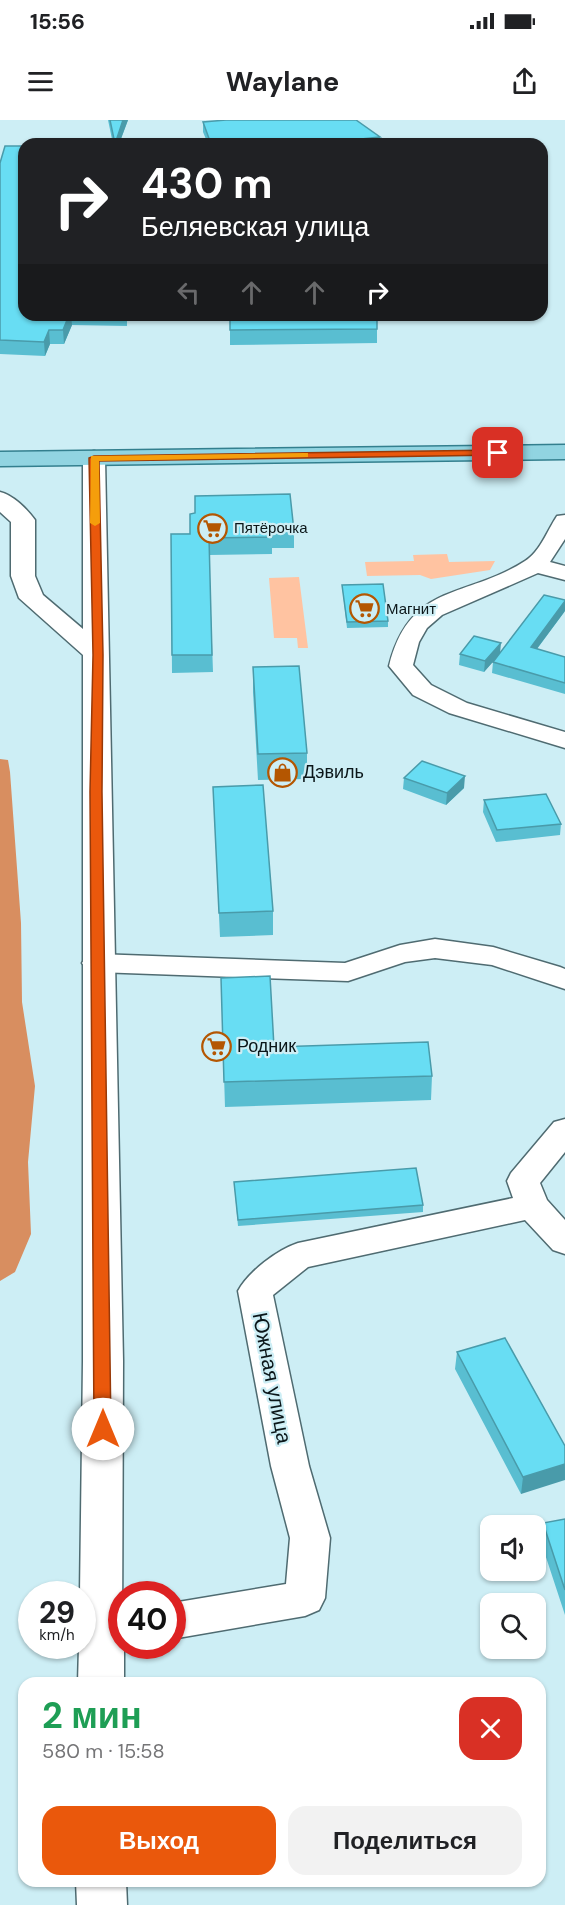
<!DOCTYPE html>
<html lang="ru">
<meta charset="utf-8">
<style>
:root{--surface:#fff;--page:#f2f2f2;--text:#202124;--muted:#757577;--accent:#ea580c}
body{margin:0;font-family:"DM Sans",sans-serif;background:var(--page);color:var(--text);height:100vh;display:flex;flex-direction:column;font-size:22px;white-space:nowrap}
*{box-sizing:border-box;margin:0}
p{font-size:20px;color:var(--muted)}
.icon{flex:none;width:33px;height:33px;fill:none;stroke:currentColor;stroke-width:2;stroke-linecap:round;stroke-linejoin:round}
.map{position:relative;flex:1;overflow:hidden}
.sheet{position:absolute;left:18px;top:1557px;width:528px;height:210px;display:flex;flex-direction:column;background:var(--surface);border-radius:18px;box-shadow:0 2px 4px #0004}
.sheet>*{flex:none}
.banner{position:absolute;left:18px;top:18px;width:530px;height:183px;border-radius:18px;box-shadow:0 2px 4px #0004;background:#202124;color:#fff;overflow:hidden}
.fabs{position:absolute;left:480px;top:1395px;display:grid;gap:12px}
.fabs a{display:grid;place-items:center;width:66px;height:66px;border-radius:12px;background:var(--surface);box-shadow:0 2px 4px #0004;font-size:30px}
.speed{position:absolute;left:18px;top:1461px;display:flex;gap:12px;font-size:30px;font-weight:700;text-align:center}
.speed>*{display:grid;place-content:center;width:78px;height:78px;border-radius:50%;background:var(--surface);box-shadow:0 2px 4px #0004;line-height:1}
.speed small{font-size:15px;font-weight:400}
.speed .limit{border:9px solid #d22;background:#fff;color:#111}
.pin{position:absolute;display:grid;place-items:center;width:51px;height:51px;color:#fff;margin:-26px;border-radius:12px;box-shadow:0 3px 9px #0006}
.me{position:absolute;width:66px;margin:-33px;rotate:0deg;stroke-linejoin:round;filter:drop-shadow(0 0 4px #0008)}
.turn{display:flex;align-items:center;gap:21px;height:126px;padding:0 24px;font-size:27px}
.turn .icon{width:78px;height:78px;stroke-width:2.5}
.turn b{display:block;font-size:42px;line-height:51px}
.lanes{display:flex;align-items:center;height:57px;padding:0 24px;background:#0003;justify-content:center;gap:30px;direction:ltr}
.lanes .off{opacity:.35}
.round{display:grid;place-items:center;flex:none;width:63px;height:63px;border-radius:18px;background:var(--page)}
.overview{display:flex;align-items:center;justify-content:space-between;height:102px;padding:0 24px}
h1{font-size:36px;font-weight:700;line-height:45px;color:#1e9e55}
.action{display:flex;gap:12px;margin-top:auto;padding:12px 24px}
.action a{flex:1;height:69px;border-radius:18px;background:var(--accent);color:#fff;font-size:24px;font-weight:700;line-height:69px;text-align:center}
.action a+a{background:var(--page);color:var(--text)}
.status{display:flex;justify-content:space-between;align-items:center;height:42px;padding:0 30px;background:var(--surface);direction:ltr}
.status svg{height:16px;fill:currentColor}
header{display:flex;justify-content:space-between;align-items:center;height:78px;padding:0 24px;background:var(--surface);font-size:27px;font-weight:700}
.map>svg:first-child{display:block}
.green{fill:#ffc3a1}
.forest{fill:#d88e60}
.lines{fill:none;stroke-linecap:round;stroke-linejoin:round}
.minor-casing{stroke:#4f6b71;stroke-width:3}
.tertiary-casing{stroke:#4f6b71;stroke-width:3}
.primary-casing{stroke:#337f8e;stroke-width:3}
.minor{fill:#fff;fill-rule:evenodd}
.tertiary{fill:#fff;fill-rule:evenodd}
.primary{fill:#91d4e1;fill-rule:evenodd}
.wall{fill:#59bed1}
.shaded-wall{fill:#499baa}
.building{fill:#68ddf3;stroke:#499baa;stroke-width:1.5}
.route{fill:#ea580c;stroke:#983908;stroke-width:1.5}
.slow{fill:#f59e0b}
.labels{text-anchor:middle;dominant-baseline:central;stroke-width:4.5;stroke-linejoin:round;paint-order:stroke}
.far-poi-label{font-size:15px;fill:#0b1619;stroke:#cdeef5;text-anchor:start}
.poi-label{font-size:18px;fill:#0b1619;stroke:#cdeef5;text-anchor:start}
.near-street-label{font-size:21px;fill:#0b1619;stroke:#cdeef5}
</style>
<div class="status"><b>15:56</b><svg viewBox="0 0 49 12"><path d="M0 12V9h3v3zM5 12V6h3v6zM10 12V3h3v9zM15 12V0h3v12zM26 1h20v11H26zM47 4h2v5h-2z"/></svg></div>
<header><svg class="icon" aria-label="menu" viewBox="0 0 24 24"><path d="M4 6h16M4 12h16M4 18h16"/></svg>Waylane<svg class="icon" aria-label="share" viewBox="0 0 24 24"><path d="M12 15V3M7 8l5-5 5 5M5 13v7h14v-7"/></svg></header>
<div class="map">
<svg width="565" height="1785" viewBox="0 0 565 1785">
<rect width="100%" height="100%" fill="#cdeef5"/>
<path class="green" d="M447 434 449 442 495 441 490 450 431 459 420 455 367 456 365 442 414 441 413 435Z
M299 457 308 528H298L297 518H274L269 458Z"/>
<path class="forest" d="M0 639 8 640 10 652 21 803 22 882 35 966 28 1042 31 1114 15 1152 0 1161Z"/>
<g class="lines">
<defs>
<path id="minor" d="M565 395V419L550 442 565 446V460L538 453 442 495 427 508 419 522 413 545 431 565 467 583 565 612V628L449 593 413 575 389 546C410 462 466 479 525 441 540 432 547 411 557 396Z
M435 819 493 827 560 847 565 849V869L492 845 435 838 405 842 348 861 97 852 87 850 82 843 87 836 97 834 345 843 400 825Z
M565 999V1032L540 1063 547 1080 565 1100V1134L553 1130 525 1100 308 1147 273 1175 309 1346 330 1418 325 1478 319 1490 305 1496 172 1519V1483L286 1464 290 1418 271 1346 238 1171C248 1152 277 1130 298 1123L513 1078 507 1061 511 1053 554 1002Z"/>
<path id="tertiary" d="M94 331 102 333 105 338 123 1241 122 1526H124V1563H78L79 1526H82V1474H80L83 1241V535L19 478 11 456V402L0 392V372C13 375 27 389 35 400V456L43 475 83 509V338L86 333Z
M76 1761H126L127 1785H77Z"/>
<path id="primary" d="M565 325V339L0 346V332Z"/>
</defs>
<use href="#minor" class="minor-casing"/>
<use href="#tertiary" class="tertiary-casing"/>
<use href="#primary" class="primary-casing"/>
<use href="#minor" class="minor"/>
<use href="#tertiary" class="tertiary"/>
<use href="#primary" class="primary"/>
</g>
<path class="wall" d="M108 0H128L119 24H113Z
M203 2 380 17V24H208L203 12Z
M0 43 24 195H172V200H127V206L72 205 64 224H50L45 236 0 234Z
M377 209V223L230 225V210Z
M294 411V428H272V434L209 435 213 552 172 553 171 414Z
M342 465 388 501V507L347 508Z
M565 491 537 529 565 537V574L492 553 493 542 495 539 484 552 459 545 460 534 500 533Z
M253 547 307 633V659L258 660 253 572Z
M404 658 464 668 446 685 403 669Z
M213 667 273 791V815L220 817Z
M484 680 561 704 560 715 496 722 483 692Z
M221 858 274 927 432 956 431 980 225 987Z
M234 1062 423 1085V1092L238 1106Z
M457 1232 565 1326 521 1374 455 1249Z
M565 1399V1495L540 1419 543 1403Z"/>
<path class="shaded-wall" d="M123 0H128L119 24H115Z
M380 17V24H314Z
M69 195H71L72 205 64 224 63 210Z
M49 210 50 224 45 236 44 222Z
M565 481V491L530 538 531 527Z
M501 523 500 534 484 552 485 541Z
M465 656 464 668 446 685 447 673Z
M565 1344V1360L521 1374 523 1357Z"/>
<path class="building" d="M110 0H123L115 24Z
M226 0H356L380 17 314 24H211L203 2Z
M5 26H24V195H69L63 210H49L44 222 0 220V43Z
M230 195H377V209L230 210Z
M290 374 294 411 271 412 272 417 209 418 212 535H172L171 414H190V394L195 393V376Z
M383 464 388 501 347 502 342 465Z
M544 475 565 480V481L531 527 565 537V563L493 542Z
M474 516 501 523 485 541 460 534Z
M299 546 307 633 258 634 253 547Z
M422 641 465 656 447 673 404 658Z
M263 665 273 791 219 793 213 667Z
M546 674 561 704 497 710 484 680Z
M270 856 274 927 428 922 432 956 224 962 221 858Z
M416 1048 423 1085 238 1100 234 1062Z
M505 1218 565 1326V1344L523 1357 457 1232Z
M565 1399V1470L543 1403Z"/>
<path class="route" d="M498 330 503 333 501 335 99 341 103 535 102 672 111 1309 109 1314H97L94 1309 90 672 93 535 89 338 94 336Z"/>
<path class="slow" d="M304 333H308V337L99 341 100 403 95 406 90 403 91 336Z"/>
<defs>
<symbol id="supermarket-ring" viewBox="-11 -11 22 22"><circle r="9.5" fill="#cdeef5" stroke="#b45601" stroke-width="1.5"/><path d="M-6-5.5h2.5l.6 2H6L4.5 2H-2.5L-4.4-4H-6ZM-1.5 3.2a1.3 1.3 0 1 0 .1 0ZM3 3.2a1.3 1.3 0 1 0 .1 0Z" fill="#b45601"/></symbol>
<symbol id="shop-ring" viewBox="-11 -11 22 22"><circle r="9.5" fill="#cdeef5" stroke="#b45601" stroke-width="1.5"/><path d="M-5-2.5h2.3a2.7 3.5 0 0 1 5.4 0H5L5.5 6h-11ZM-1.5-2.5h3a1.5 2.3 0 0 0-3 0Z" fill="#b45601"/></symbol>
</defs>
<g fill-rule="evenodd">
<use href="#supermarket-ring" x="196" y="392" width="33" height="33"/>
<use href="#supermarket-ring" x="348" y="472" width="33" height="33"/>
<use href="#shop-ring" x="266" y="636" width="33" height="33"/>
<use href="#supermarket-ring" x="200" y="910" width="33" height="33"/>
</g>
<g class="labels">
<g class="far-poi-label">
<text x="234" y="408">Пятёрочка</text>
<text x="386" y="489">Магнит</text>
</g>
<g class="poi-label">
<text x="303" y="652">Дэвиль</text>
<text x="237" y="926">Родник</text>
</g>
<g class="near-street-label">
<text transform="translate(272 1258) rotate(79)">Южная улица</text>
</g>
</g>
</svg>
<div class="fabs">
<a><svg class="icon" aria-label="sound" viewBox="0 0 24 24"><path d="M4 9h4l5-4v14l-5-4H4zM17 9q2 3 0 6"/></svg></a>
<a><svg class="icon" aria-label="search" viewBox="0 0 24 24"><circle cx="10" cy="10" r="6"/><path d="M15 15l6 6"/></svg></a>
</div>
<div class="speed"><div>29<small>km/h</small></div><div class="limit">40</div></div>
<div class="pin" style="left:498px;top:333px;background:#d93025"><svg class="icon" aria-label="arrive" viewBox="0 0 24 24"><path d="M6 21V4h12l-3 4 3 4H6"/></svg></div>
<svg class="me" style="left:103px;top:1309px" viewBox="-20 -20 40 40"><circle r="19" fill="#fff"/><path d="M0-13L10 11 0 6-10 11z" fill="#ea580c"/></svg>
<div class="banner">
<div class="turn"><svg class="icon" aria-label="right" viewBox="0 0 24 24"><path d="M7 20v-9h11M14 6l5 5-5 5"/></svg><div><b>430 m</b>Беляевская улица</div></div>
<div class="lanes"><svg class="icon off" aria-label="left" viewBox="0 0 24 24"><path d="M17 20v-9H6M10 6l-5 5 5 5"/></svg><svg class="icon off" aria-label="ahead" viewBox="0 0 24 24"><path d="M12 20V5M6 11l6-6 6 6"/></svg><svg class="icon off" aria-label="ahead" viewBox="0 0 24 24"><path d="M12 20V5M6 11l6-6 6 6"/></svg><svg class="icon" aria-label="right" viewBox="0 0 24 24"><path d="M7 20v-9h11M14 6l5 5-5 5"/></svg></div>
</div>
<section class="sheet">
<div class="overview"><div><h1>2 мин</h1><p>580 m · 15:58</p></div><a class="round" style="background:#d93025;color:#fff"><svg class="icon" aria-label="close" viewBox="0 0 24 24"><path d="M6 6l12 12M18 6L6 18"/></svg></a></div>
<div class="action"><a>Выход</a><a>Поделиться</a></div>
</section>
</div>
